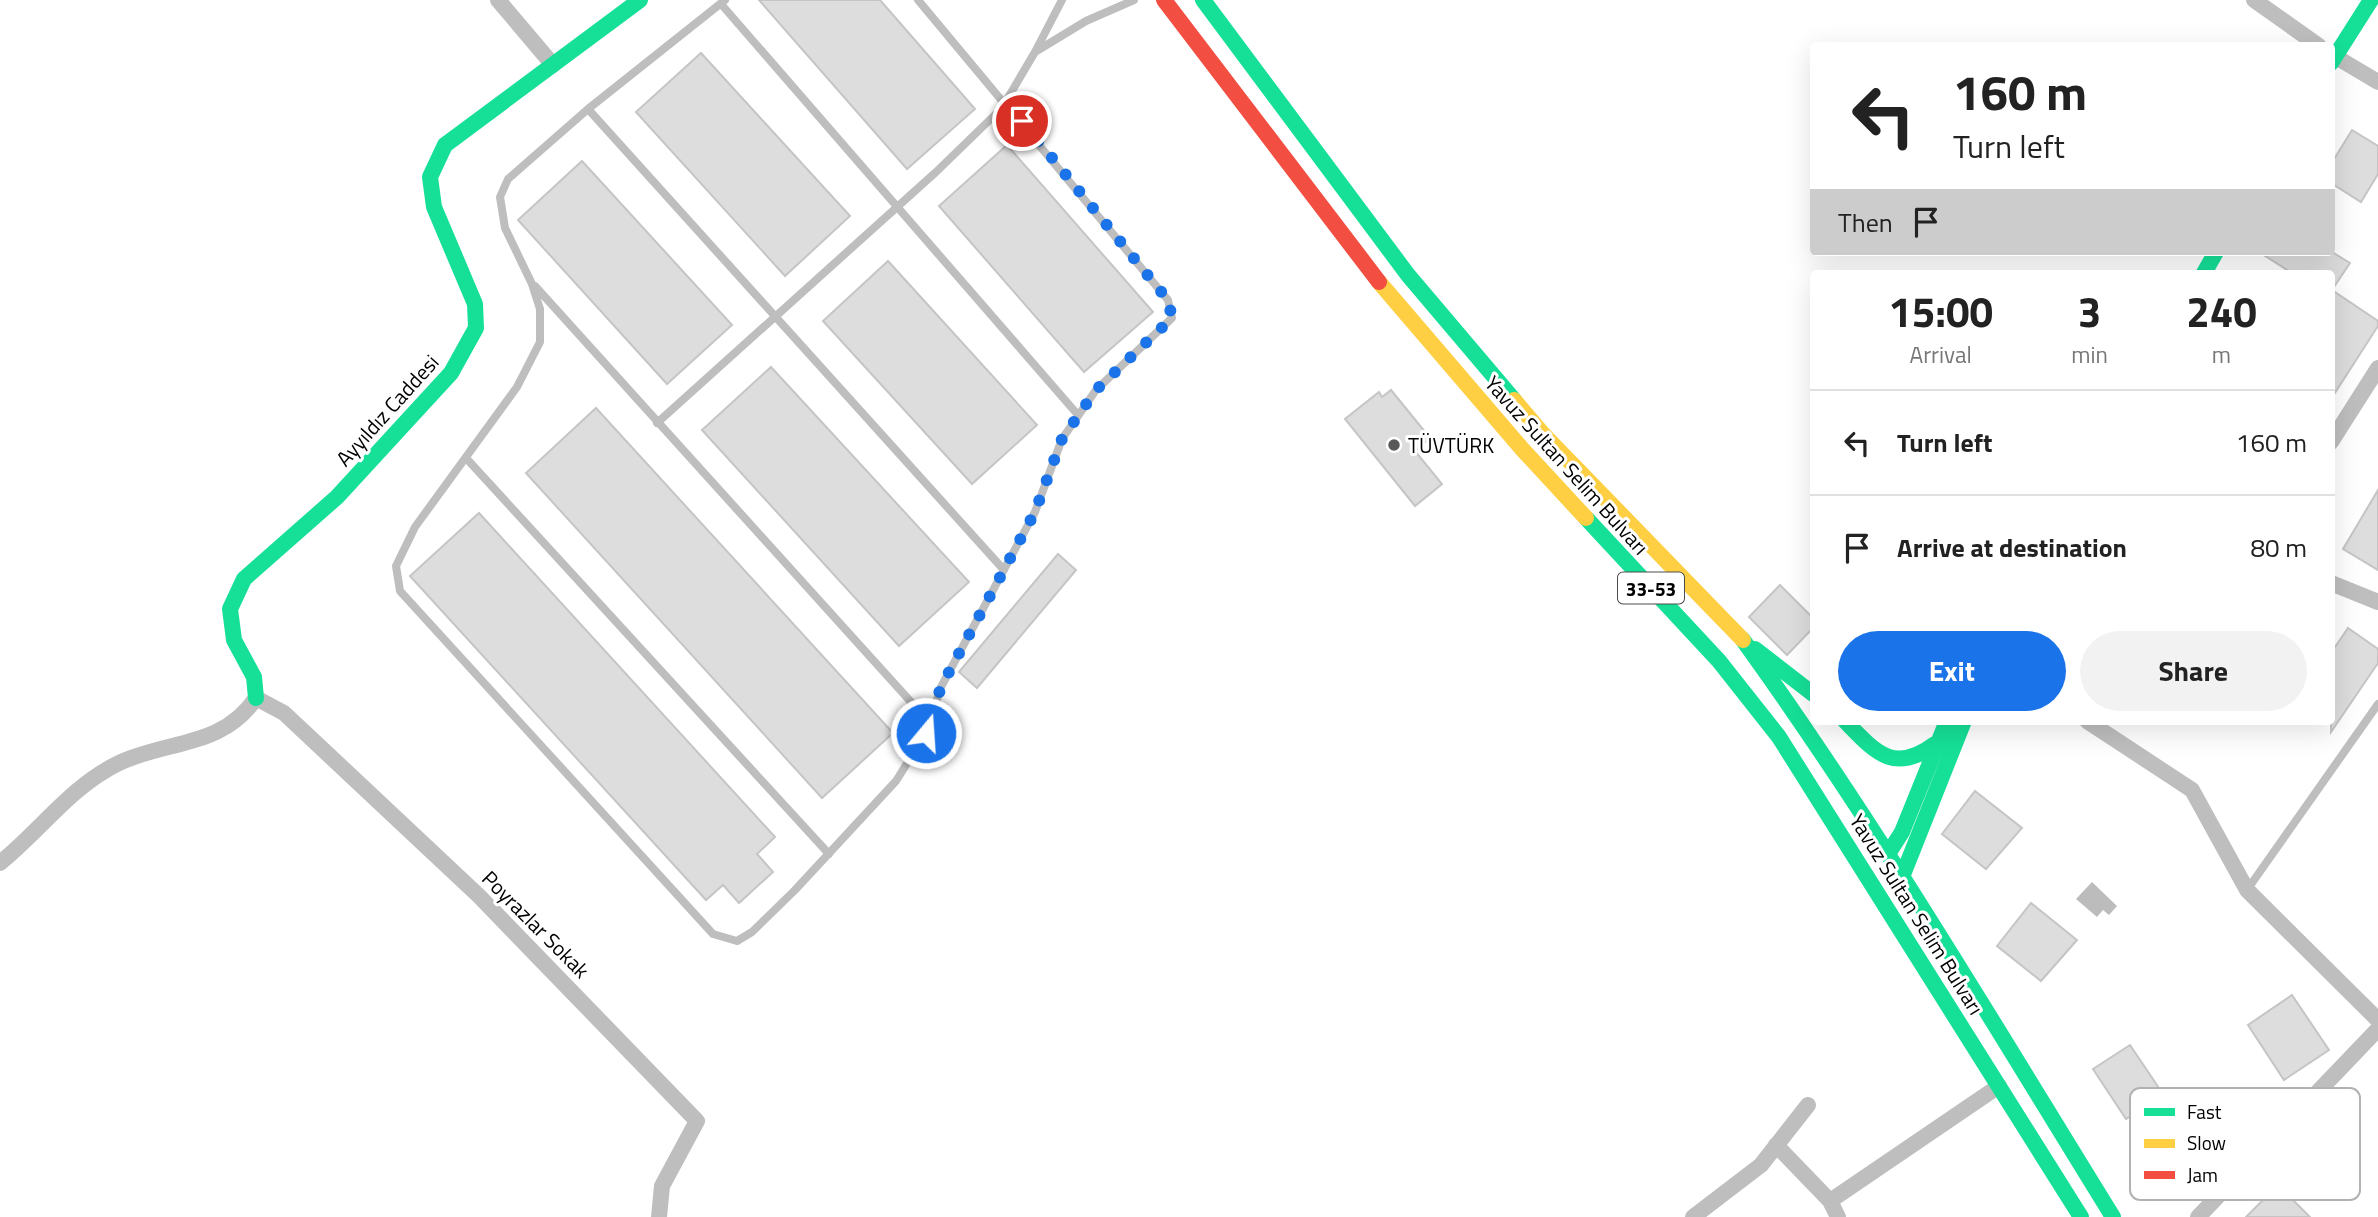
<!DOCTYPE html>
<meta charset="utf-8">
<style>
:root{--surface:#fff;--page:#f2f2f2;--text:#222;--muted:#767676;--line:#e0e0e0;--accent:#1a73e8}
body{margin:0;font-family:"Titillium Web",sans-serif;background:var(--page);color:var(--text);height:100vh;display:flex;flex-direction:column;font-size:26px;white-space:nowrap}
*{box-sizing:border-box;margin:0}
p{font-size:23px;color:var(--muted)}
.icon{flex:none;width:38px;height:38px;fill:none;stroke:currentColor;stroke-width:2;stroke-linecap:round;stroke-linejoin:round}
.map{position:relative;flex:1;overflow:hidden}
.details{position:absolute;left:1810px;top:270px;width:525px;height:455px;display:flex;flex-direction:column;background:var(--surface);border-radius:7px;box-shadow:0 7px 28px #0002}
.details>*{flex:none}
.banner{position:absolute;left:1810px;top:42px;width:525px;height:214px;border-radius:7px;box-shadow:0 7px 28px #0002;background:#fff;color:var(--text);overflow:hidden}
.pin{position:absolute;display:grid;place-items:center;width:60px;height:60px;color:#fff;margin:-30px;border:4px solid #fff;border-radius:50%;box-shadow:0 2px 7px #0007}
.me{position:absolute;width:77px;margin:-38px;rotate:18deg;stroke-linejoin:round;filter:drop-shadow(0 0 5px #0008)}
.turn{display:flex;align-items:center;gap:24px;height:147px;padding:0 28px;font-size:32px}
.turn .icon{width:91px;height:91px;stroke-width:2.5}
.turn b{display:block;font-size:49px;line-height:60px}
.then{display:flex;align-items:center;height:66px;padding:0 28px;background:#0003;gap:14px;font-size:26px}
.eta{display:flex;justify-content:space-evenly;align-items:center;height:119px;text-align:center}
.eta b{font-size:42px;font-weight:700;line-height:49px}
.primary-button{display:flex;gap:14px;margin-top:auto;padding:14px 28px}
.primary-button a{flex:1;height:80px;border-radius:42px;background:var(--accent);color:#fff;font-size:28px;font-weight:700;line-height:80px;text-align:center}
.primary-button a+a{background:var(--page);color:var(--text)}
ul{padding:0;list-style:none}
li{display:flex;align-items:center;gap:21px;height:105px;padding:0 28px;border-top:2px solid var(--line)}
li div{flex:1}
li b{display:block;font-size:26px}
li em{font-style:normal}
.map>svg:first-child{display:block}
.water{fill:#bcbcbc}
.building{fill:#ddd;stroke:#c5c5c5;stroke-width:2}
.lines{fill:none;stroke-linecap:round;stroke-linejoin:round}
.lane{stroke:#bebebe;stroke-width:8}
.street{stroke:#bebebe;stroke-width:16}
.fast{stroke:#16e098;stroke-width:16}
.slow{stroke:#ffcf43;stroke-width:16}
.jam{stroke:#f24e42;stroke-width:16}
.route{stroke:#1a73e8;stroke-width:12;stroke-dasharray:0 21.6}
.poi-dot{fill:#595959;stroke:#fff;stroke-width:2.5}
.labels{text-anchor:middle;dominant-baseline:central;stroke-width:6;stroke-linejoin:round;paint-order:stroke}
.shield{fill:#fff;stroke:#4c4c4c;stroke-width:2}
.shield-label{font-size:19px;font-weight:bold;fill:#000}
.street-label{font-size:21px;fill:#000;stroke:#fff}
.poi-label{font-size:21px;fill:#000;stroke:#fff;text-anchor:start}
.key{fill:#fff;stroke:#b2b2b2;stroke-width:2}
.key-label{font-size:19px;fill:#000}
</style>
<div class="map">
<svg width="2378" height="1217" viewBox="0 0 2378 1217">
<rect width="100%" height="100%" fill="#fff"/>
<path class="water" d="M2092 882 2117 906 2109 915 2103 910 2097 917 2076 899Z"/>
<path class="building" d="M759 0H880L975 109 907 169Z
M701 53 850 216 785 276 636 112Z
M2352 130 2378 146V174L2361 202 2331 183V164Z
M1007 145 1153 312 1084 372 939 206Z
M582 161 732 325 667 384 518 220Z
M2259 252H2332L2350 263 2332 290 2378 321V326L2331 399V273H2292Z
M888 261 1037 425 972 484 823 321Z
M771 367 969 582 899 646 702 430Z
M1391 390 1430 438 1415 451 1442 484 1415 506 1345 419 1379 392 1382 397Z
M596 408 893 733 822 798 526 473Z
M2378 490V570L2343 549Z
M479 513 775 837 757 854 773 872 739 903 723 885 706 900 410 576Z
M1058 554 1076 570 977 688 959 672Z
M1780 585 1813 618V628L1787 655 1749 617Z
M2348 628 2378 649V663L2331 732V653Z
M1975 791 2022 828 1986 869 1942 834Z
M2031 903 2077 940 2041 981 1997 946Z
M2292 995 2329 1050 2284 1080 2248 1025Z
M2130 1045 2163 1094 2126 1119 2093 1069Z
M2278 1185 2310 1217H2246Z"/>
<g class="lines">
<path class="lane" d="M725 0 588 109 508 179 500 197 505 228 532 284 540 309V342L517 387 415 527 396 566 400 591 713 934 737 941 752 932 795 890 896 781 926 733 941 687 1035 512 1062 439 1096 390 1172 318 1168 300 918 0
M1062 0 1035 52 1086 21 1134 0
M721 4 1078 415
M588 109 1004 570
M535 286 930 723
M657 423 936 172 1002 108 1035 52
M466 458 829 854
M2247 890 2378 704"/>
<path class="street" d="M498 0 553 65
M2254 0 2319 46
M2331 54 2378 82
M2331 442 2378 368
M2331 583 2378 602
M2087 721 2192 790 2247 890 2378 1020
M0 863C40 831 71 786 119 763 168 740 222 748 256 698L284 713 479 896 697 1121 662 1186 659 1217
M1776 1145 1830 1201 1838 1217
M1830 1201 1999 1086
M1693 1217 1761 1165 1808 1105
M2198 1217 2378 1029"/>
<path class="fast" d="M1203 0 1408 275 1514 400
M2331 63 2371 0
M2204 273 2216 252
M1586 518 1719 661 1779 737 2081 1217
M1743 640C1877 826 1993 1023 2113 1217
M1755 649 1813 694
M256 698 254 677 234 640 230 609 244 579 337 497 451 373 476 328 475 304 434 207 430 177 445 145 640 0
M1845 721C1875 752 1894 775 1935 744
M1888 854 1902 832 1947 721
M1902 877 1964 721"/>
<path class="slow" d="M1379 282 1523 450 1586 518
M1514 400 1542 433 1743 640"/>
<path class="jam" d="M1164 0 1379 282"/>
</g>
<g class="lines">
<path class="route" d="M926 733 941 687 1035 512 1062 439 1096 390 1172 318 1168 300 1022 121"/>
</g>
<circle class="poi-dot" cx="1394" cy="445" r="7"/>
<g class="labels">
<rect class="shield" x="1618" y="572.5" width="66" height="31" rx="5"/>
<g class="shield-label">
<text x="1651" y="588">33-53</text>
</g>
<g class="street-label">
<text transform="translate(387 410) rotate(-48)">Ayyıldız Caddesi</text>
<text transform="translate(1567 465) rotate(48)">Yavuz Sultan Selim Bulvarı</text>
<text transform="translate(1917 914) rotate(58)">Yavuz Sultan Selim Bulvarı</text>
<text transform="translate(536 924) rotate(45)">Poyrazlar Sokak</text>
</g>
<g class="poi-label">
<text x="1408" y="445">TÜVTÜRK</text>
</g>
</g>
<rect x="2130" y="1088" width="230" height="112" rx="10" class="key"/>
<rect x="2144" y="1108" width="31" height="8" fill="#16e098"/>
<rect x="2144" y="1139" width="31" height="9" fill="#ffcf43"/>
<rect x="2144" y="1171" width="31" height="8" fill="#f24e42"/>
<g class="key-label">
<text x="2187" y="1119">Fast</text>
<text x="2187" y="1150">Slow</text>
<text x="2187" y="1182">Jam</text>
</g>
</svg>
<div class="pin" style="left:1022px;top:121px;background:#d93025"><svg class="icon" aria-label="arrive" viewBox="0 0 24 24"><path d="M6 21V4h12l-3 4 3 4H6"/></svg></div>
<svg class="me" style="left:926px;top:733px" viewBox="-20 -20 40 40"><circle r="17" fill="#1a73e8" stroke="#fff" stroke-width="3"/><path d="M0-11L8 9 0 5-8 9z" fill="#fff"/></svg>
<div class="banner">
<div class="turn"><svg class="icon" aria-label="left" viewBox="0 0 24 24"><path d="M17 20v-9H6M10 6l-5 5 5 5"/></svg><div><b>160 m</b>Turn left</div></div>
<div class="then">Then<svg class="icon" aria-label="arrive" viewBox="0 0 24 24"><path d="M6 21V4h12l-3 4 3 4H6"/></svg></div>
</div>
<section class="details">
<div class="eta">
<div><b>15:00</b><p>Arrival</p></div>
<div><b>3</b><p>min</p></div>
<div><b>240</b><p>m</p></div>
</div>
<ul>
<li><svg class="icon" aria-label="left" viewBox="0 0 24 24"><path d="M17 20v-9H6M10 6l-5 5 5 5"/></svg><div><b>Turn left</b></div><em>160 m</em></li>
<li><svg class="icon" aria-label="arrive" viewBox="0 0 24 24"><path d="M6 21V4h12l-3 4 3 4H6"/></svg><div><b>Arrive at destination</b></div><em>80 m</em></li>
</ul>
<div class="primary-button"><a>Exit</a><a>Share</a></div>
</section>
</div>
